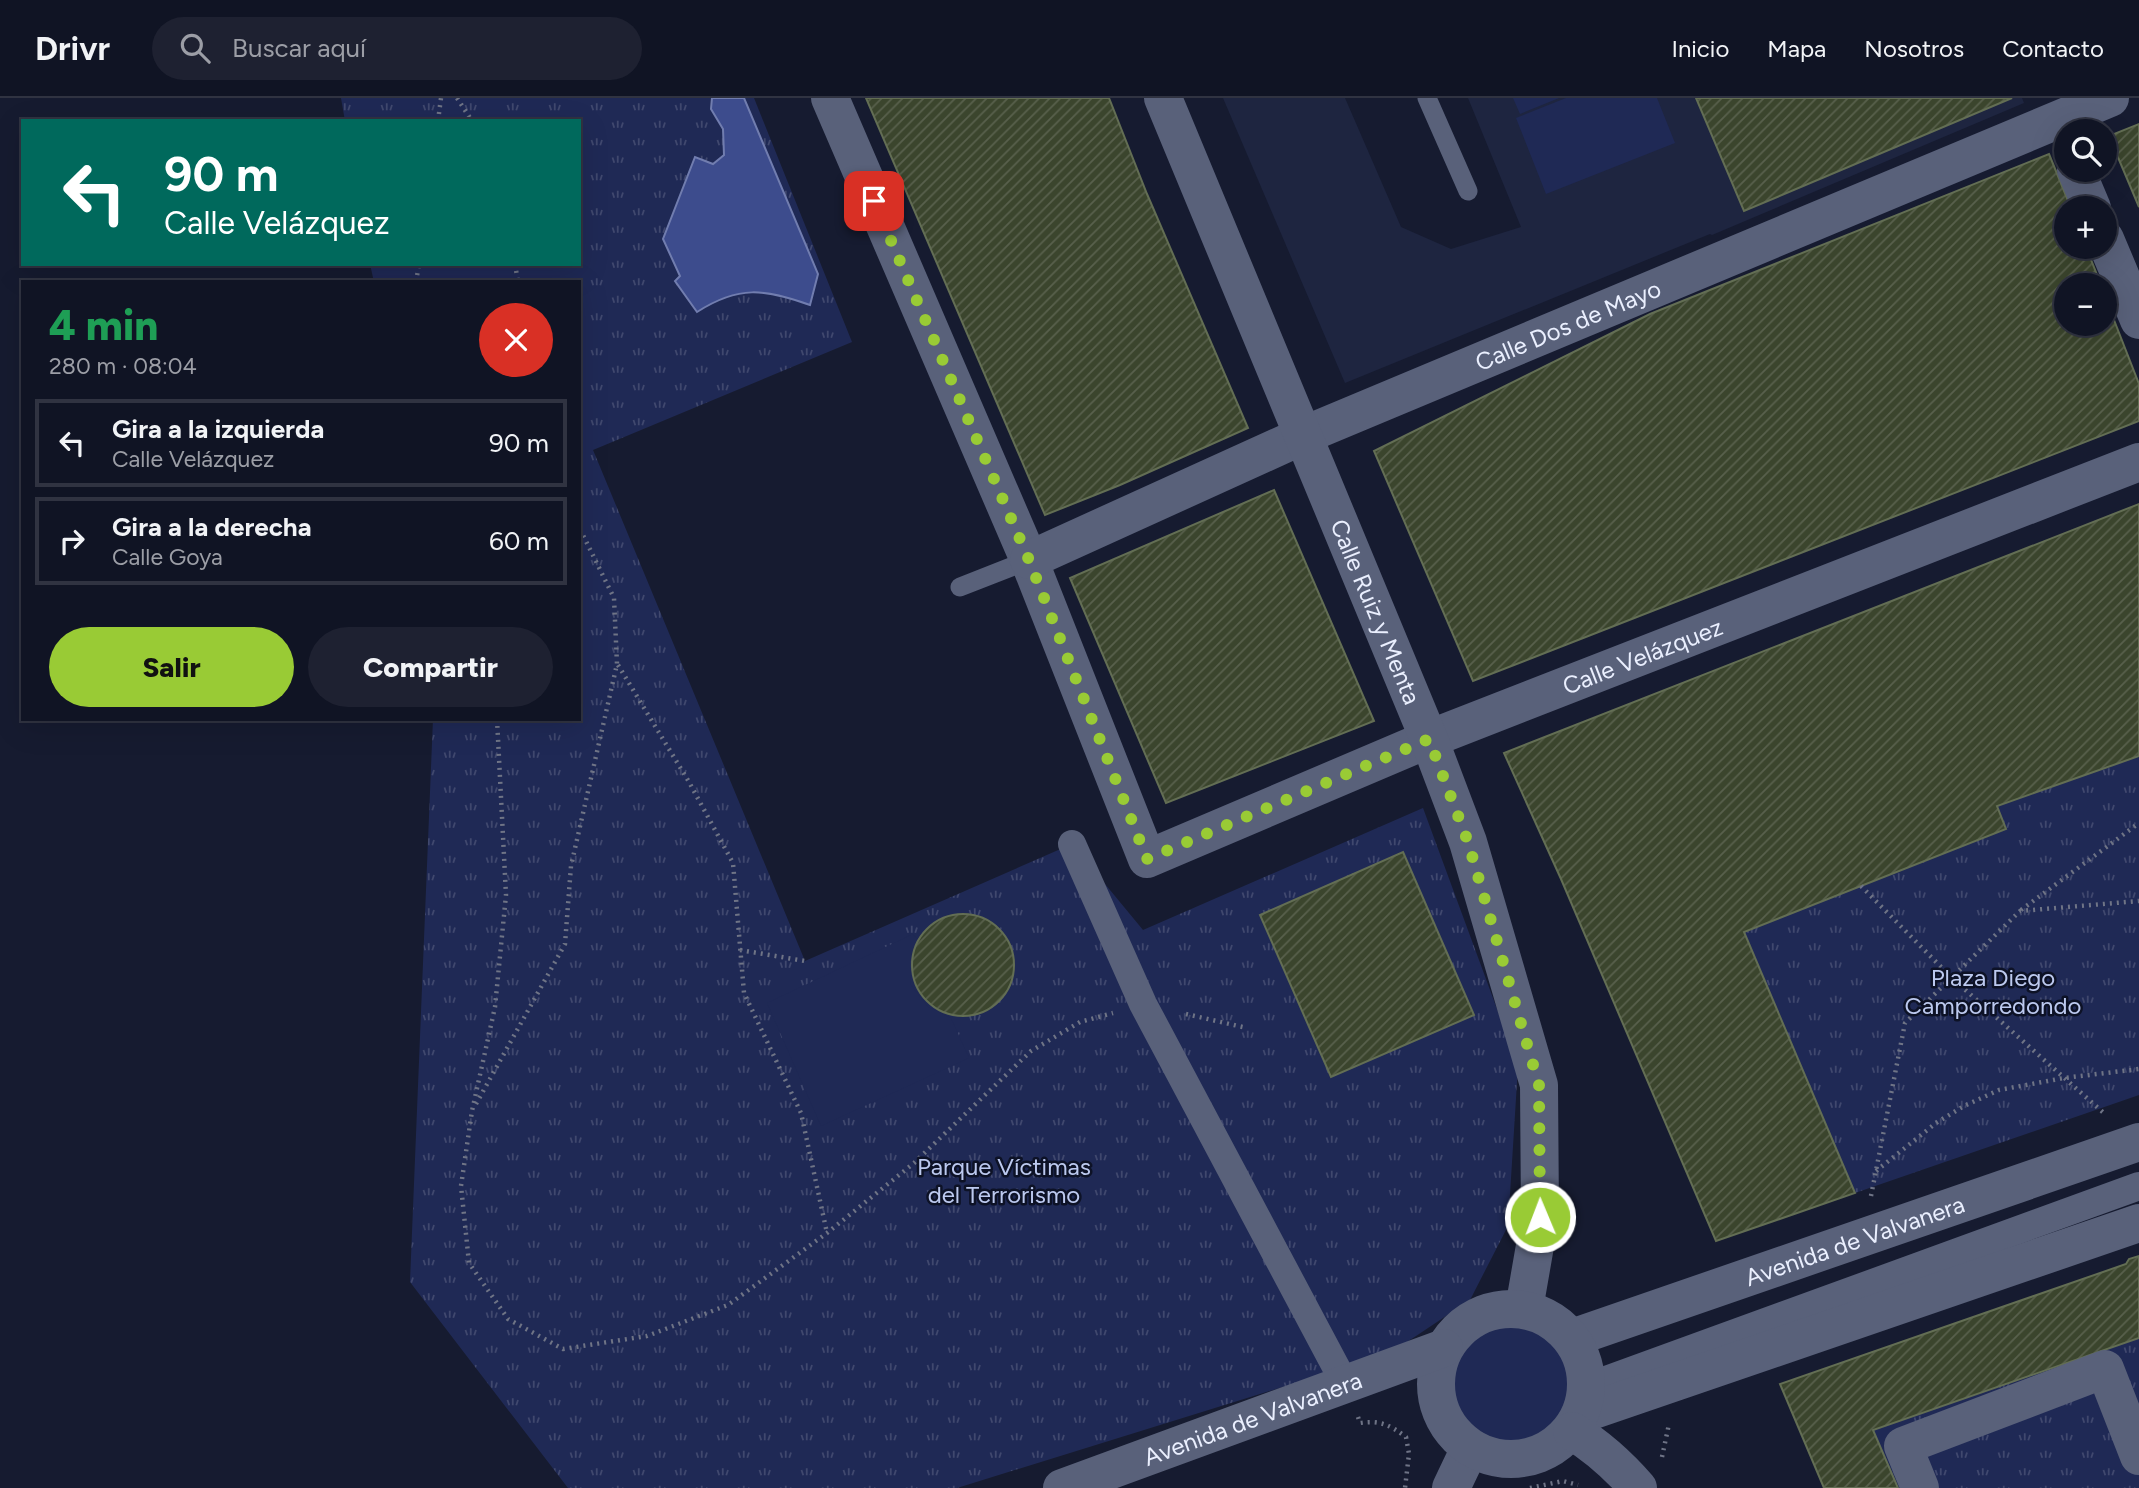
<!DOCTYPE html>
<html lang="es">
<meta charset="utf-8">
<style>
:root{--surface:#101424;--page:#1e2131;--text:#f1f3f6;--muted:#9c9ea6;--line:#303341;--accent:#99cb35}
body{margin:0;font-family:Figtree,sans-serif;background:var(--page);color:var(--text);height:100vh;display:flex;flex-direction:column;font-size:26px;white-space:nowrap}
*{box-sizing:border-box;margin:0}
p{font-size:23px;color:var(--muted)}
.icon{flex:none;width:38px;height:38px;fill:none;stroke:currentColor;stroke-width:2;stroke-linecap:round;stroke-linejoin:round}
.map{position:relative;flex:1;overflow:hidden}
.sheet{position:absolute;left:21px;top:182px;width:560px;height:441px;display:flex;flex-direction:column;background:var(--surface);border-radius:0px;box-shadow:0 7px 28px #0002,0 0 0 2px var(--line)}
.sheet>*{flex:none}
.top-card{position:absolute;left:21px;top:21px;width:560px;height:147px;border-radius:0px;box-shadow:0 7px 28px #0002,0 0 0 2px var(--line);background:#00695c;color:#fff;overflow:hidden}
.buttons{position:absolute;left:2054px;top:21px;display:grid;gap:14px}
.buttons a{display:grid;place-items:center;width:63px;height:63px;border-radius:50%;background:var(--surface);box-shadow:0 7px 28px #0002,0 0 0 2px var(--line);font-size:35px}
.pin{position:absolute;display:grid;place-items:center;width:60px;height:60px;color:#fff;margin:-30px;border-radius:14px;box-shadow:0 4px 10px #0006}
.me{position:absolute;width:77px;margin:-38px;rotate:359deg;stroke-linejoin:round;filter:drop-shadow(0 0 5px #0008)}
.turn{display:flex;align-items:center;gap:24px;height:147px;padding:0 28px;font-size:32px}
.turn .icon{width:91px;height:91px;stroke-width:2.5}
.turn b{display:block;font-size:49px;line-height:60px}
.round{display:grid;place-items:center;flex:none;width:74px;height:74px;border-radius:37px;background:var(--page)}
.summary{display:flex;align-items:center;justify-content:space-between;height:119px;padding:0 28px}
h1{font-size:42px;font-weight:800;line-height:52px;color:#1e9e55}
.cta{display:flex;gap:14px;margin-top:auto;padding:14px 28px}
.cta a{flex:1;height:80px;border-radius:42px;background:var(--accent);color:#111;font-size:28px;font-weight:800;line-height:80px;text-align:center}
.cta a+a{background:var(--page);color:var(--text)}
ul{padding:0;list-style:none}
li{display:flex;align-items:center;gap:21px;height:88px;margin:0 14px 10px;padding:0 14px;border:4px solid var(--line);border-radius:0px}
li div{flex:1}
li b{display:block;font-size:26px}
li em{font-style:normal}
header{display:flex;align-items:center;gap:42px;box-sizing:border-box;height:98px;padding:0 35px;background:var(--surface);border-bottom:2px solid var(--line)}
header strong{font-size:33px}
nav{display:flex;gap:38px;margin-inline-start:auto;font-size:24px}
.search{width:490px;height:63px;background:var(--page);display:flex;align-items:center;gap:18px;box-sizing:border-box;padding:0 24px;border-radius:38px;color:var(--muted);font-size:26px}
.map>svg:first-child{display:block}
.built{fill:#1e2540}
.park{fill:url(#park-tufts)}
.garden{fill:#1f2955}
.water{fill:#3d4c8d;stroke:#717daf;stroke-width:2}
.building{fill:url(#building-hatch);stroke:#636e54;stroke-width:2}
.lines{fill:none;stroke-linecap:round;stroke-linejoin:round}
.path{stroke:#6f7486;stroke-width:4.5;stroke-dasharray:2 5;stroke-linecap:butt}
.service{stroke:#59617a;stroke-width:19}
.pedestrian{stroke:#59617a;stroke-width:28}
.minor{stroke:#59617a;stroke-width:38}
.tertiary{stroke:#59617a;stroke-width:38}
.route{stroke:#99cb35;stroke-width:12;stroke-dasharray:0 21.6}
.labels{text-anchor:middle;dominant-baseline:central;stroke-width:5;stroke-linejoin:round;paint-order:stroke}
.street-label{font-size:24px;fill:#eaeffe;stroke:#0d1226}
.park-label{font-size:24px;fill:#bcc9ef;stroke:#0d1226}
</style>
<header>
<strong>Drivr</strong>
<div class="search"><svg class="icon" aria-label="search" viewBox="0 0 24 24"><circle cx="10" cy="10" r="6"/><path d="M15 15l6 6"/></svg>Buscar aquí</div>
<nav><a>Inicio</a><a>Mapa</a><a>Nosotros</a><a>Contacto</a></nav>
</header>
<div class="map">
<svg width="2139" height="1390" viewBox="0 0 2139 1390">
<defs>
<pattern id="park-tufts" width="24" height="20" patternUnits="userSpaceOnUse" patternTransform="scale(1.75)"><rect width="24" height="20" fill="#1f2955"/><path d="M3 7l-1-3M5 7V3M7 7l1-3M15 17l-1-3M17 17v-4M19 17l1-3" fill="none" stroke="#40486e"/></pattern>
<pattern id="building-hatch" width="6" height="6" patternUnits="userSpaceOnUse" patternTransform="scale(1.75)"><rect width="6" height="6" fill="#3b452d"/><path d="M-1 1l2-2M0 6l6-6M5 7l2-2" fill="none" stroke="#58604c"/></pattern>
</defs>
<rect width="100%" height="100%" fill="#161b30"/>
<path class="built" d="M1223 0H1345L1401 129 1451 151 1521 129 1468 0H2022L2024 5 1712 137 1710 136 1345 285Z"/>
<path class="park" d="M341 0H754L852 244 593 352 805 863 1072 746 1143 832 1423 710 1518 968 1508 1128 1470 1202 1389 1256 957 1390H568L410 1184 433 621H579V184H374L370 166H579V23H345Z
M2139 658V997L1855 1095 1744 834 2006 731 1997 708Z
M2139 1240V1390H1898L1873 1332Z"/>
<path class="garden" d="M1513 0H1559L1520 16Z
M1566 0H1657L1675 45 1546 96 1516 20Z
M913 836 917 841 910 862 911 887 928 909 951 920 969 960 821 1028 767 905Z
M1454 1286a58 58 0 1 1 116 0a58 58 0 1 1-116 0Z"/>
<path class="water" d="M712 0H744L818 176 810 207C764 191 739 187 697 214L675 183 680 178 663 141 695 59 713 66 724 57 723 31 711 11Z"/>
<path class="building" d="M866 0H1109L1147 96 1248 330 1120 387 1045 417Z
M1696 0H2012L1744 113Z
M2139 26V109L2109 38Z
M2049 56 2071 110H2067V149H2086L2101 187H2067V226H2105V199L2139 286V323L1473 583 1374 353 1650 216Z
M1274 392 1374 623 1166 705 1070 480Z
M2139 406V658L1997 708 2006 731 1744 834 1855 1095 1716 1143 1561 781 1504 655Z
M1403 754 1474 917 1331 979 1260 817Z
M912 867a51 51 0 1 1 102 0a51 51 0 1 1-102 0Z
M2139 1158V1240L1873 1332 1898 1390H1824L1780 1286 2126 1166 2129 1161Z"/>
<g class="lines">
<path class="path" d="M457 0 472 23
M438 23 441 0
M515 166 518 184
M416 184 419 166
M618 567 689 684 733 765 744 895 801 1015 827 1135
M497 621 506 797 495 909 472 1013 461 1088 469 1165 508 1221 563 1251 647 1238 728 1207 827 1135 914 1065 1031 953 1080 924 1113 915
M1861 788 1952 880 2106 1017
M2021 812 2139 725
M740 852 805 863
M1186 916 1247 930
M476 1006 565 846 571 768 617 566 614 500 579 429
M1876 1073 1936 1025 1964 1008 1999 992 2064 980 2139 971
M1871 1098 1905 925 2020 813 2139 803
M1358 1319 1360 1325C1380 1322 1390 1327 1406 1339L1409 1356 1405 1390
M1662 1359 1669 1326
M1530 1390 1563 1383 1578 1387"/>
<path class="service" d="M1427 0 1468 93
M960 489 1029 462"/>
<path class="pedestrian" d="M1072 746 1143 906 1345 1286
M1587 1289 2139 1088"/>
<g class="minor">
<path id="s1" d="M830 0 1029 462 1147 761 1429 641 2139 364"/>
<path d="M2076 72 2092 110"/>
<path d="M2105 141 2139 222"/>
<path id="s2" d="M1029 462 1302 338 2110 0"/>
<path id="s3" d="M1572 1240 2139 1044"/>
<path d="M1582 1316 2139 1125"/>
<path d="M1451 1390 1470 1350"/>
<path d="M1920 1390 1903 1348 2105 1271 2139 1358"/>
</g>
<g class="tertiary">
<path id="s4" d="M1163 0 1429 641 1468 744 1539 987 1540 1119 1524 1211"/>
<circle cx="1511" cy="1286" r="75"/>
<path d="M1572 1333C1598 1349 1618 1367 1638 1390"/>
<path id="s5" d="M1062 1390 1444 1250"/>
</g>
</g>
<g class="lines">
<path class="route" d="M874 103 1029 462 1147 761 1429 641 1468 744 1539 987 1540 1119"/>
</g>
<g class="labels">
<g class="street-label">
<text stroke="none"><textPath href="#s2" startOffset="588">Calle Dos de Mayo</textPath></text>
<text stroke="none"><textPath href="#s4" startOffset="556">Calle Ruiz y Menta</textPath></text>
<text stroke="none"><textPath href="#s1" startOffset="1360">Calle Velázquez</textPath></text>
<text stroke="none"><textPath href="#s3" startOffset="299">Avenida de Valvanera</textPath></text>
<text stroke="none"><textPath href="#s5" startOffset="203">Avenida de Valvanera</textPath></text>
</g>
<g class="park-label">
<text x="1993" y="879">Plaza Diego<tspan x="1993" dy="28">Camporredondo</tspan></text>
<text x="1004" y="1068">Parque Víctimas<tspan x="1004" dy="28">del Terrorismo</tspan></text>
</g>
</g>
</svg>
<div class="buttons">
<a><svg class="icon" aria-label="search" viewBox="0 0 24 24"><circle cx="10" cy="10" r="6"/><path d="M15 15l6 6"/></svg></a>
<a>+</a>
<a>−</a>
</div>
<div class="pin" style="left:874px;top:103px;background:#d93025"><svg class="icon" aria-label="arrive" viewBox="0 0 24 24"><path d="M6 21V4h12l-3 4 3 4H6"/></svg></div>
<svg class="me" style="left:1540px;top:1119px" viewBox="-20 -20 40 40"><circle r="17" fill="#99cb35" stroke="#fff" stroke-width="3"/><path d="M0-11L8 9 0 5-8 9z" fill="#fff"/></svg>
<div class="top-card">
<div class="turn"><svg class="icon" aria-label="left" viewBox="0 0 24 24"><path d="M17 20v-9H6M10 6l-5 5 5 5"/></svg><div><b>90 m</b>Calle Velázquez</div></div>
</div>
<section class="sheet">
<div class="summary"><div><h1>4 min</h1><p>280 m · 08:04</p></div><a class="round" style="background:#d93025;color:#fff"><svg class="icon" aria-label="close" viewBox="0 0 24 24"><path d="M6 6l12 12M18 6L6 18"/></svg></a></div>
<ul>
<li><svg class="icon" aria-label="left" viewBox="0 0 24 24"><path d="M17 20v-9H6M10 6l-5 5 5 5"/></svg><div><b>Gira a la izquierda</b><p>Calle Velázquez</p></div><em>90 m</em></li>
<li><svg class="icon" aria-label="right" viewBox="0 0 24 24"><path d="M7 20v-9h11M14 6l5 5-5 5"/></svg><div><b>Gira a la derecha</b><p>Calle Goya</p></div><em>60 m</em></li>
</ul>
<div class="cta"><a>Salir</a><a>Compartir</a></div>
</section>
</div>
